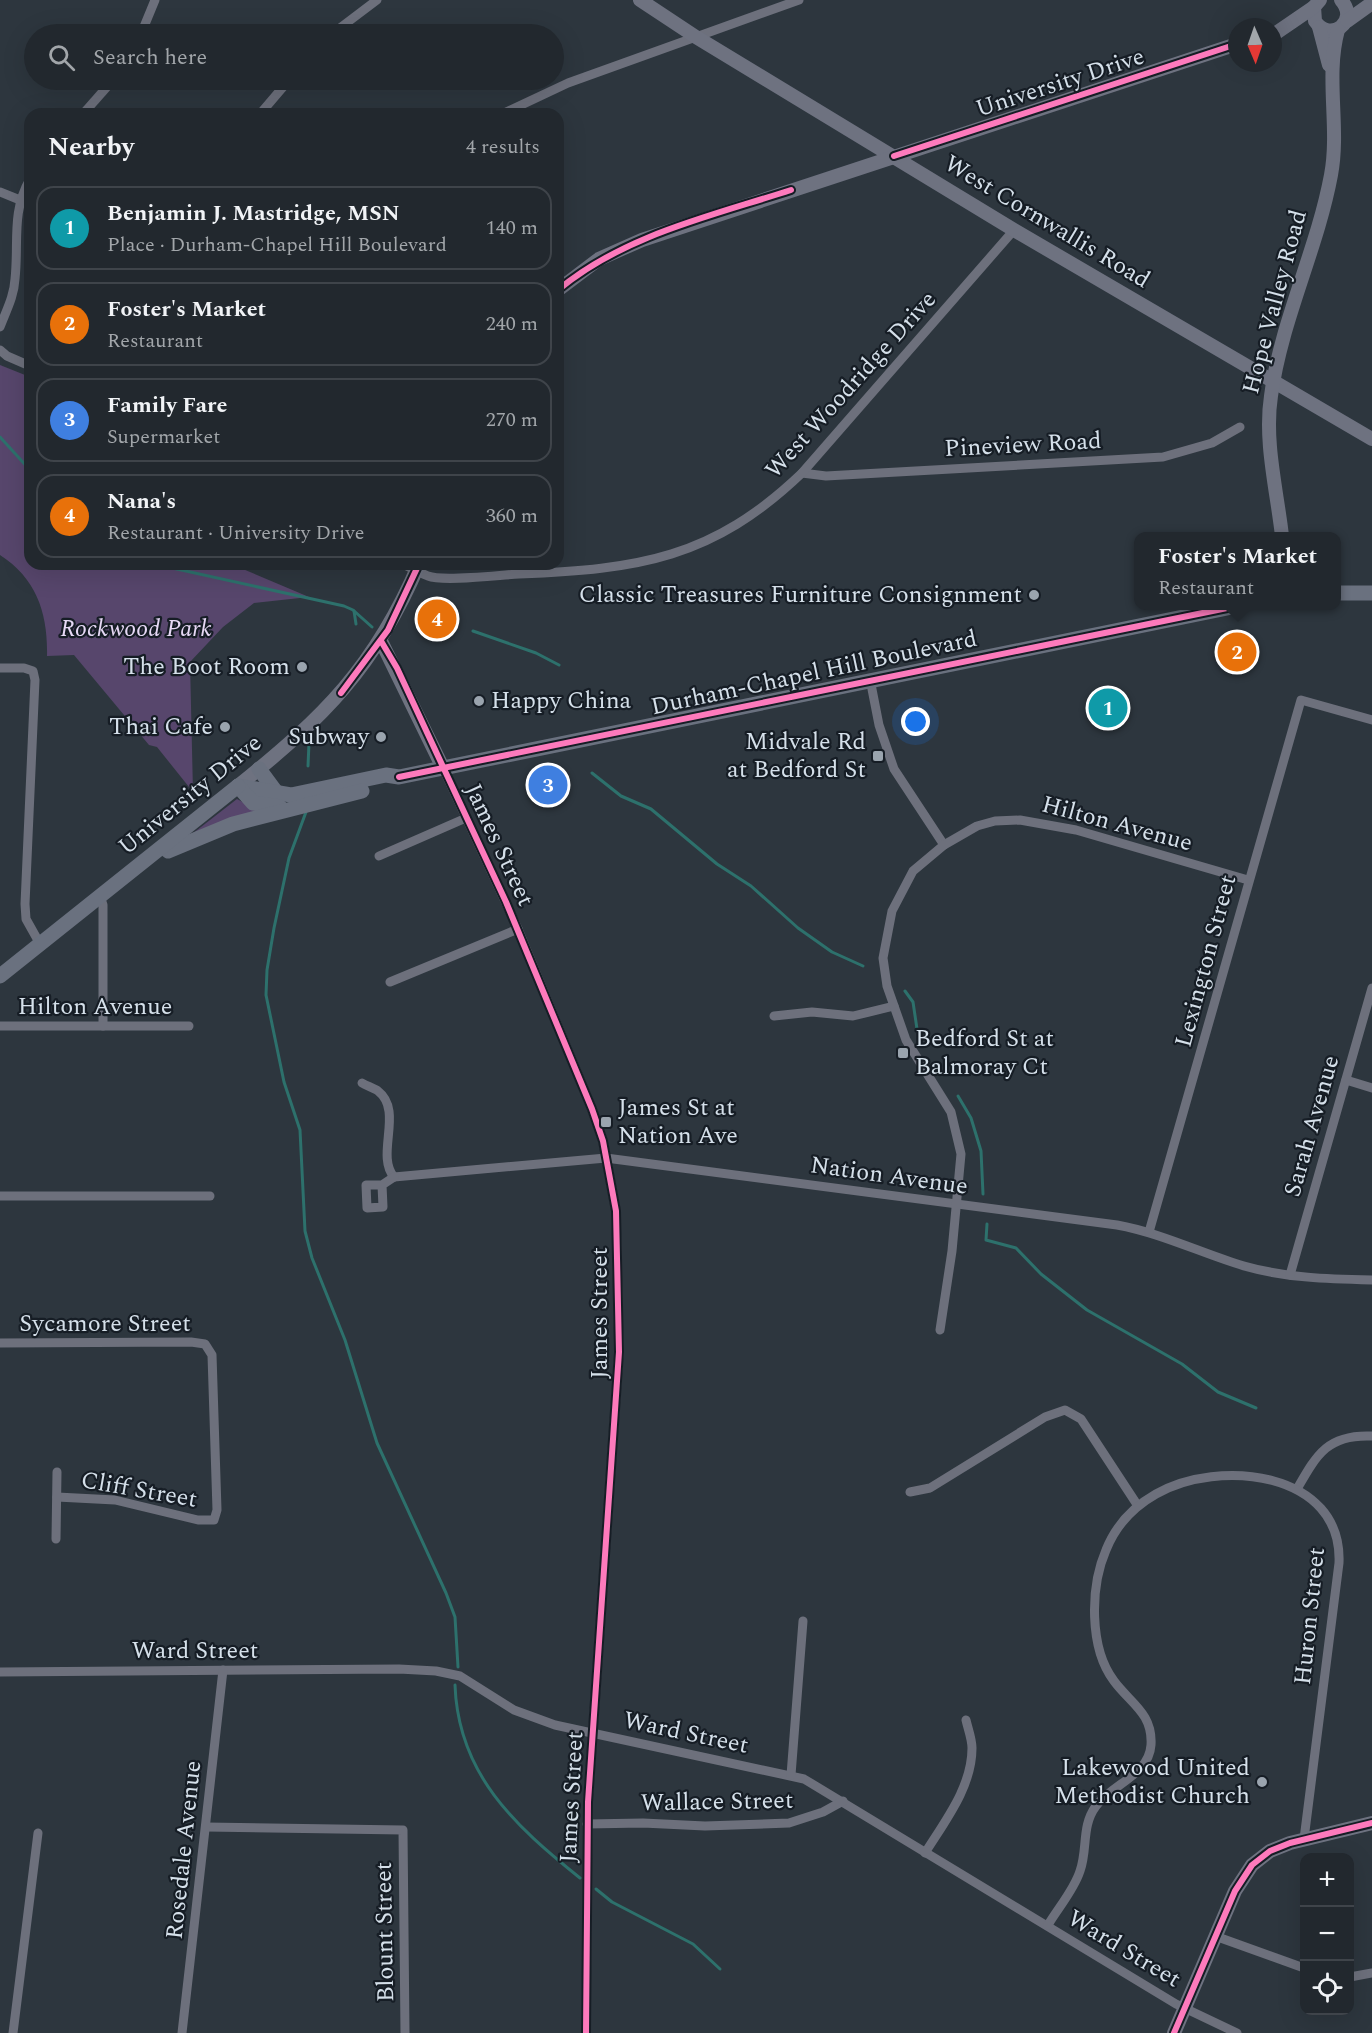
<!DOCTYPE html>
<meta charset="utf-8">
<style>
body{margin:0;font-family:Spectral,serif;background:#2a3036;color:#f1f3f6}
.controls{position:absolute;right:18px;bottom:18px;display:grid;overflow:hidden;border-radius:12px;box-shadow:0 6px 24px #0002}
.controls button{width:54px;height:54px;display:grid;place-items:center;padding:0;border:0;border-bottom:2px solid #3f444a;background:#22282e;color:#f1f3f6;font:30px sans-serif}
.compass{position:absolute;left:1228px;top:18px;width:54px;height:54px;border-radius:50%;background:#22282e;box-shadow:0 6px 24px #0002;rotate:178deg}
.you{position:absolute;left:916px;top:722px;width:21px;height:21px;margin:-15px;border:4px solid #fff;border-radius:50%;background:#1a73e8;box-shadow:0 0 0 9px #1a73e833}
.badge{display:grid;place-items:center;width:39px;height:39px;border-radius:50%;background:#9aa4ae;color:#fff;font-size:20px;font-weight:700}
.pin{position:absolute;translate:-50% -50%;border:3px solid #fff;box-shadow:0 2px 6px #0006}
.popup{position:absolute;left:1134px;top:532px;width:207px;height:78px;box-sizing:border-box;display:grid;place-content:center;border-radius:12px;background:#22282e;filter:drop-shadow(0 2px 4px #0005);font-size:20px;white-space:nowrap;color:#a2a6aa}
.popup b{font-size:22px;color:#f1f3f6}
.popup::after{content:'';position:absolute;left:50%;top:100%;margin-left:-12px;border:12px solid transparent;border-top-color:#22282e}
.list{margin:0;padding:0;list-style:none}
h2{display:flex;justify-content:space-between;align-items:center;height:78px;margin:0;padding:0 24px;font-size:26px}
h2 small{font-size:20px;font-weight:400;color:#a2a6aa}
.list li{display:grid;grid-template-columns:39px 1fr auto;gap:18px;align-items:center;box-sizing:border-box;height:84px;margin:0 12px 12px;padding:0 12px;border:2px solid #3f444a;border-radius:18px}
.list b{display:block;font-size:22px;white-space:nowrap}
.list p{margin:0;font-size:20px;white-space:nowrap;color:#a2a6aa}
.list em{font-size:20px;font-style:normal;color:#a2a6aa}
.icon{flex:none;width:33px;height:33px;fill:none;stroke:currentColor;stroke-width:2;stroke-linecap:round;stroke-linejoin:round}
.map{position:relative;flex:none;width:1372px;height:2033px;overflow:hidden}
.search{position:absolute;background:#22282e;box-shadow:0 6px 24px #0002;left:24px;top:24px;width:540px;height:66px;display:flex;align-items:center;gap:15px;box-sizing:border-box;padding:0 21px;border-radius:33px;color:#a2a6aa;font-size:22px}
.panel{position:absolute;background:#22282e;box-shadow:0 6px 24px #0002;left:24px;top:108px;width:540px;height:462px;border-radius:18px}
.map>svg:first-child{display:block}
.green{fill:#57466c}
.lines{fill:none;stroke-linecap:round;stroke-linejoin:round}
.stream{stroke:#2d716c;stroke-width:3}
.street{stroke:#6d707c;stroke-width:9}
.secondary{stroke:#6e7280;stroke-width:14}
.primary{stroke:#6a717f;stroke-width:15}
.cycleway-casing{stroke:#161d25;stroke-width:10}
.cycleway{stroke:#fd7abc;stroke-width:6}
.poi-dot{fill:#9aa4ae;stroke:#161d25;stroke-width:2}
.labels{text-anchor:middle;dominant-baseline:central;stroke-width:4.5;stroke-linejoin:round;paint-order:stroke}
.street-label{font-size:24px;fill:#d5e0ea;stroke:#161d25}
.poi-label{font-size:24px;fill:#d5e0ea;stroke:#161d25;text-anchor:end}
.park-label{font-size:24px;font-style:italic;fill:#e7d9f6;stroke:#161d25}
</style>
<div class="map">
<svg width="1372" height="2033" viewBox="0 0 1372 2033">
<rect width="100%" height="100%" fill="#2d363e"/>
<!-- green -->
<g class="green">
<path d="M0,365L30,377V564H231L309,597L254,603L223,627L190,662L193,792L157,747L149,745L74,655L47,656C48,614 37,579 0,555Z"/>
<path d="M237,799L261,812L192,834Z"/>
</g>
<g class="lines">
<!-- stream -->
<g class="stream">
<path d="M0,437L30,470"/>
<path d="M154,564L344,606L353,610L372,627"/>
<path d="M354,611L356,624"/>
<path d="M473,631L536,653L559,665"/>
<path d="M308,766L309,743"/>
<path d="M592,773L621,796L651,809L717,864L751,886L798,928L832,952L863,966"/>
<path d="M306,812L289,858L274,928L267,970L266,995L284,1082L300,1130L305,1231L312,1258L345,1340L377,1443L446,1593L455,1617L458,1667"/>
<path d="M905,991L913,1002L917,1029"/>
<path d="M958,1096L971,1118L981,1151L983,1194"/>
<path d="M987,1224L986,1240L1016,1248L1041,1274L1087,1310L1182,1364L1218,1392L1256,1408"/>
<path d="M455,1685C458,1774 515,1826 580,1878"/>
<path d="M596,1889L612,1902L693,1944L720,1969"/>
</g>
<!-- street -->
<g class="street">
<path d="M141,34L155,0"/>
<path d="M332,34L377,0"/>
<path d="M83,114L113,80"/>
<path d="M260,114L289,80"/>
<path d="M502,114L568,83L799,0"/>
<path d="M0,192L20,200"/>
<path d="M0,327C6,311 14,297 15,279C19,243 11,212 30,179"/>
<path d="M0,350L7,356L30,366"/>
<path d="M802,473L826,476L1163,457L1212,443L1240,427"/>
<path d="M403,564C411,568 419,573 428,576C443,582 499,575 519,574C639,569 712,559 802,473L1014,230"/>
<path d="M0,668H24L33,671L35,680L25,904L26,919L40,944"/>
<path d="M870,679L879,725L894,769L944,845"/>
<path d="M443,768L518,929L592,1109L603,1141L616,1211L619,1352L588,1802L586,2033"/>
<path d="M379,856L466,818"/>
<path d="M100,896L103,905V1026"/>
<path d="M390,982L518,929"/>
<path d="M774,1016L812,1012L853,1016L894,1006"/>
<path d="M0,1026H189"/>
<path d="M1346,1080L1372,1088"/>
<path d="M362,1083C367,1086 374,1088 378,1091C404,1111 375,1155 394,1177"/>
<path d="M394,1177L606,1158L1117,1225C1161,1233 1201,1253 1244,1266C1286,1278 1329,1279 1372,1280"/>
<path d="M382,1185L383,1207L367,1208L366,1185H382L394,1177"/>
<path d="M0,1196H210"/>
<path d="M1149,1232L1301,700L1372,720"/>
<path d="M1290,1275L1372,988"/>
<path d="M940,1330L952,1251L961,1154L951,1112L906,1040L887,986L883,958L892,911L913,871L944,845L977,826L995,821L1020,820L1076,830L1248,880"/>
<path d="M0,1343L191,1342L205,1344L212,1355L217,1510L214,1520H198L115,1500L57,1497"/>
<path d="M1297,1489C1317,1454 1328,1434 1372,1436"/>
<path d="M910,1492L930,1488L1045,1417L1065,1410L1081,1419L1138,1506"/>
<path d="M56,1539L57,1472"/>
<path d="M0,1672L399,1669L436,1671L460,1676L514,1710L555,1725L804,1779L1176,2004L1237,2033"/>
<path d="M791,1775L803,1621"/>
<path d="M587,1824L643,1823L705,1826L789,1823L823,1812L843,1801"/>
<path d="M206,1827L403,1830L405,2033"/>
<path d="M925,1853C945,1821 972,1787 972,1748C972,1739 968,1729 966,1720"/>
<path d="M1048,1925C1058,1908 1074,1890 1080,1871C1088,1849 1081,1826 1096,1806C1112,1784 1149,1775 1151,1745C1153,1713 1130,1703 1114,1681C1089,1648 1090,1587 1106,1550C1116,1525 1133,1507 1156,1494C1218,1458 1343,1471 1339,1563L1304,1839"/>
<path d="M1215,1936L1304,1968"/>
<path d="M1350,1977L1372,1973"/>
<path d="M13,2033L38,1833"/>
<path d="M182,2033L223,1670"/>
</g>
<!-- secondary -->
<g class="secondary">
<path d="M640,0L696,37L1014,230L1372,439"/>
<path d="M1320,0L1314,7L1315,21C1330,44 1360,21 1341,0"/>
<path d="M1347,21L1372,3"/>
<path d="M1319,27L1329,65"/>
<path d="M1276,33L1314,7"/>
<path d="M558,290L599,259L642,240L1237,44"/>
<path d="M1282,536C1277,491 1264,441 1271,396C1281,321 1317,250 1331,175C1340,127 1325,77 1338,30"/>
<path d="M381,641L443,768"/>
<path d="M238,786C324,717 375,667 419,564"/>
<path d="M1174,2033L1235,1891L1252,1865L1270,1851L1290,1843L1372,1823"/>
</g>
<!-- primary -->
<g class="primary">
<path d="M1336,593H1372"/>
<path d="M259,769L276,792"/>
<path d="M238,786L291,795L386,775L399,777L1237,606"/>
<path d="M238,786L253,803L280,807"/>
<path d="M168,851L233,824L362,791"/>
<path d="M0,976L238,786"/>
</g>
<defs>
<g id="cycleway">
<path d="M894,156L1237,44"/>
<path d="M558,290C624,235 711,216 791,190"/>
<path d="M381,641L397,668L506,902L592,1109L603,1141L616,1211L619,1352L588,1802L586,2033"/>
<path d="M341,693L388,630L419,564"/>
<path d="M399,777L1237,606"/>
<path d="M1174,2033L1235,1891L1252,1865L1270,1851L1290,1843L1372,1823"/>
</g>
</defs>
<!-- cycleway casing -->
<use href="#cycleway" class="cycleway-casing"/>
<!-- cycleway -->
<use href="#cycleway" class="cycleway"/>
</g>
<!-- markers -->
<g class="poi-dot">
<circle cx="1034" cy="595" r="6"/>
<circle cx="302" cy="667" r="6"/>
<circle cx="479" cy="701" r="6"/>
<circle cx="225" cy="727" r="6"/>
<circle cx="381" cy="737" r="6"/>
<rect x="872" y="750" width="12" height="12" rx="3"/>
<rect x="897" y="1047" width="12" height="12" rx="3"/>
<rect x="600" y="1116" width="12" height="12" rx="3"/>
<circle cx="1262" cy="1782" r="6"/>
</g>
<g class="labels">
<!-- street labels -->
<g class="street-label">
<text transform="translate(1060 83) rotate(-18)">University Drive</text>
<text transform="translate(1047 222) rotate(31)">West Cornwallis Road</text>
<text transform="translate(1275 302) rotate(-75)">Hope Valley Road</text>
<text transform="translate(851 385) rotate(-48)">West Woodridge Drive</text>
<text transform="translate(1023 445) rotate(-3)">Pineview Road</text>
<text transform="translate(814 673) rotate(-12)">Durham-Chapel Hill Boulevard</text>
<text transform="translate(190 795) rotate(-39)">University Drive</text>
<text transform="translate(1117 824) rotate(15)">Hilton Avenue</text>
<text transform="translate(499 845) rotate(65)">James Street</text>
<text transform="translate(1206 961) rotate(-75)">Lexington Street</text>
<text x="95" y="1007">Hilton Avenue</text>
<text transform="translate(1312 1126) rotate(-74)">Sarah Avenue</text>
<text transform="translate(889 1176) rotate(8)">Nation Avenue</text>
<text transform="translate(600 1313) rotate(-90)">James Street</text>
<text x="105" y="1324">Sycamore Street</text>
<text transform="translate(139 1490) rotate(10)">Cliff Street</text>
<text transform="translate(1310 1616) rotate(-84)">Huron Street</text>
<text x="195" y="1651">Ward Street</text>
<text transform="translate(686 1733) rotate(12)">Ward Street</text>
<text transform="translate(572 1797) rotate(-87)">James Street</text>
<text transform="translate(717 1802) rotate(-1)">Wallace Street</text>
<text transform="translate(184 1850) rotate(-84)">Rosedale Avenue</text>
<text transform="translate(385 1932) rotate(-91)">Blount Street</text>
<text transform="translate(1124 1949) rotate(31)">Ward Street</text>
</g>
<!-- poi labels -->
<g class="poi-label">
<text x="1022" y="595">Classic Treasures Furniture Consignment</text>
<text x="290" y="667">The Boot Room</text>
<text x="491" y="701" text-anchor="start">Happy China</text>
<text x="213" y="727">Thai Cafe</text>
<text x="369" y="737">Subway</text>
<text x="866" y="742">Midvale Rd<tspan x="866" dy="28">at Bedford St</tspan></text>
<text x="915" y="1039" text-anchor="start">Bedford St at<tspan x="915" dy="28">Balmoray Ct</tspan></text>
<text x="618" y="1108" text-anchor="start">James St at<tspan x="618" dy="28">Nation Ave</tspan></text>
<text x="1250" y="1768">Lakewood United<tspan x="1250" dy="28">Methodist Church</tspan></text>
</g>
<!-- park labels -->
<g class="park-label">
<text x="136" y="629">Rockwood Park</text>
</g>
</g>
</svg>
<div class="controls">
<button>+</button>
<button>−</button>
<button><svg class="icon" aria-label="locate" viewBox="0 0 24 24"><circle cx="12" cy="12" r="6"/><path d="M12 2v4M12 18v4M2 12h4M18 12h4"/></svg></button>
</div>
<svg class="compass" viewBox="-18 -18 36 36"><path d="M0-13l5 13h-10z" fill="#e53935"/><path d="M0 13l5-13h-10z" fill="#a2a6aa"/></svg>
<div class="you"></div>
<div class="pin badge" style="left:1108px;top:708px;background:#0f9aa8">1</div>
<div class="pin badge" style="left:1237px;top:652px;background:#e8710a">2</div>
<div class="popup"><b>Foster's Market</b>Restaurant</div>
<div class="pin badge" style="left:548px;top:785px;background:#3f7fe0">3</div>
<div class="pin badge" style="left:437px;top:619px;background:#e8710a">4</div>
<div class="search"><svg class="icon" aria-label="search" viewBox="0 0 24 24"><circle cx="10" cy="10" r="6"/><path d="M15 15l6 6"/></svg>Search here</div>
<section class="panel">
<h2>Nearby<small>4 results</small></h2>
<ul class="list">
<li><span class="badge" style="background:#0f9aa8">1</span><div><b>Benjamin J. Mastridge, MSN</b><p>Place · Durham-Chapel Hill Boulevard</p></div><em>140 m</em></li>
<li><span class="badge" style="background:#e8710a">2</span><div><b>Foster's Market</b><p>Restaurant</p></div><em>240 m</em></li>
<li><span class="badge" style="background:#3f7fe0">3</span><div><b>Family Fare</b><p>Supermarket</p></div><em>270 m</em></li>
<li><span class="badge" style="background:#e8710a">4</span><div><b>Nana's</b><p>Restaurant · University Drive</p></div><em>360 m</em></li>
</ul>
</section>
</div>
